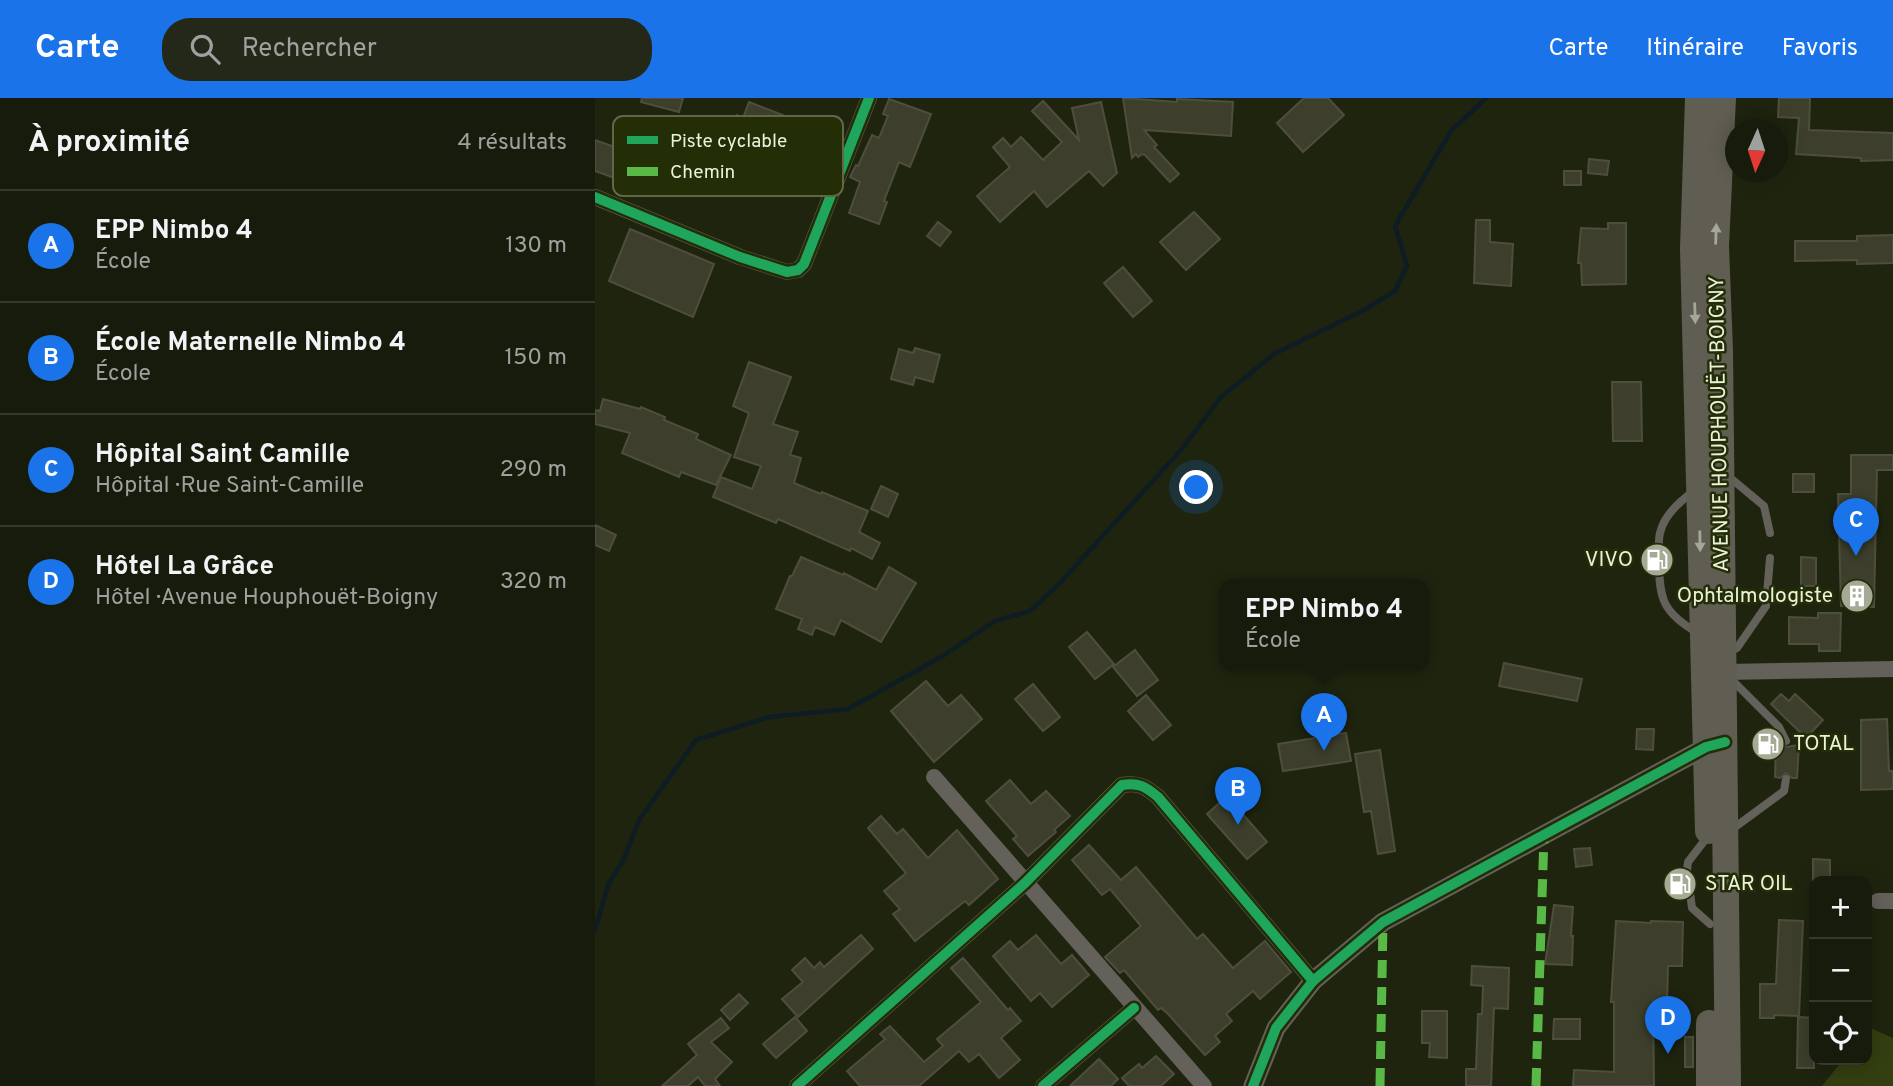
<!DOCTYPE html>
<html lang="fr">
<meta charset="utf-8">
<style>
body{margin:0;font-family:Overpass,sans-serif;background:#242819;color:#f1f3f6}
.controls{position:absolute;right:21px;bottom:21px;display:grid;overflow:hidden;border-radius:14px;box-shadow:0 4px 18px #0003}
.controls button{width:63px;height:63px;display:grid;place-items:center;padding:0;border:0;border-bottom:2px solid #36392c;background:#171b0b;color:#f1f3f6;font:35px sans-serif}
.compass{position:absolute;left:1130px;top:21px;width:63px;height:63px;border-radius:50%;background:#171b0b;box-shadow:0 4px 18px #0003;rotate:183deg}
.you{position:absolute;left:602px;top:390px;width:24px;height:24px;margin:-18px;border:5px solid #fff;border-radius:50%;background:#1a73e8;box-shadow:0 0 0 10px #1a73e833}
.badge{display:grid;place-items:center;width:46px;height:46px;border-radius:50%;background:#1a73e8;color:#fff;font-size:23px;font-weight:700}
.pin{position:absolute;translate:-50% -58px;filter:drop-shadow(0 2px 4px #0008)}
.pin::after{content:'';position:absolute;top:37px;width:24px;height:21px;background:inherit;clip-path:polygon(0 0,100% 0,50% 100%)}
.popup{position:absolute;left:624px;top:481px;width:210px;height:91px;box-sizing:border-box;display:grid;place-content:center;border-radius:14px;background:#171b0b;filter:drop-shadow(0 2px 5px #0005);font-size:23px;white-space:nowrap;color:#9ea19d}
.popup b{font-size:26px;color:#f1f3f6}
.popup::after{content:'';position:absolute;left:50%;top:100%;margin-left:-14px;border:14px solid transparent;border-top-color:#171b0b}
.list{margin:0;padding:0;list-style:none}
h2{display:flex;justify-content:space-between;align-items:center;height:91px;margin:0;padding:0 28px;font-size:30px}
h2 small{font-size:23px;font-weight:400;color:#9ea19d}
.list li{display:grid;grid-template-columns:46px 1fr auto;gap:21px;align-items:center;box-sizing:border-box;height:112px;padding:0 28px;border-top:2px solid #36392c}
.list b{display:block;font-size:26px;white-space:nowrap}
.list p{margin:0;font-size:23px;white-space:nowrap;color:#9ea19d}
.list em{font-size:23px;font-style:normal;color:#9ea19d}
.icon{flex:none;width:38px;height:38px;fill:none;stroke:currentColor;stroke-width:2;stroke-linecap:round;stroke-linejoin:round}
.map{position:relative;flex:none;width:1298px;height:988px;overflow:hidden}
header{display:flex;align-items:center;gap:42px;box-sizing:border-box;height:98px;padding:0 35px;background:#1a73e8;color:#fff}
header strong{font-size:33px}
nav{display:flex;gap:38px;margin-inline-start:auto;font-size:24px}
.search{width:490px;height:63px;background:#242819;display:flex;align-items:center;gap:18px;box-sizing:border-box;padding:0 24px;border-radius:28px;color:#9ea19d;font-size:26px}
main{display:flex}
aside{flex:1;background:#171b0b}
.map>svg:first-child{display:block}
.green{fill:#333f11}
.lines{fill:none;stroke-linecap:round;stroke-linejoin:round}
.stream{stroke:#0e1c23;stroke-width:4.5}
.building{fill:#3d3f2c;stroke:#4d4e3d;stroke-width:2}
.service{stroke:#64605a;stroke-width:8}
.minor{stroke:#64605a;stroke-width:16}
.tertiary{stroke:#64605a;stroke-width:19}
.trunk{stroke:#605e52;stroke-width:26}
.quiet{stroke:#58b947;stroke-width:9;stroke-dasharray:18 9;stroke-linecap:butt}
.cycleway-casing{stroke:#232d06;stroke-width:15}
.cycleway{stroke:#20a55d;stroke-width:10}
.oneway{fill:#a6a897}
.labels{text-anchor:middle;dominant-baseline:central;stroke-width:5;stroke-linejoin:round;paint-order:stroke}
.street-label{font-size:21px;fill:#ebf2dc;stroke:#232d06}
.poi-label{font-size:21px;fill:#ebf2dc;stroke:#232d06;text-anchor:end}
.key{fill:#232d06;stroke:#5f6846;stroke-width:2}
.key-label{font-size:19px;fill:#ebf2dc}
</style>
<header>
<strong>Carte</strong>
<div class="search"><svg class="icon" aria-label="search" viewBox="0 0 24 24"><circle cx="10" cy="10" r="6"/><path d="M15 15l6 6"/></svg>Rechercher</div>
<nav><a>Carte</a><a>Itinéraire</a><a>Favoris</a></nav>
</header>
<main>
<aside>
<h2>À proximité<small>4 résultats</small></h2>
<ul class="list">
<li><span class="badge">A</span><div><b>EPP Nimbo 4</b><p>École</p></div><em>130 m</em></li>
<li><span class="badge">B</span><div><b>École Maternelle Nimbo 4</b><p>École</p></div><em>150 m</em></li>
<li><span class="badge">C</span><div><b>Hôpital Saint Camille</b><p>Hôpital · Rue Saint-Camille</p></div><em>290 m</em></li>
<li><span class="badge">D</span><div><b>Hôtel La Grâce</b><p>Hôtel · Avenue Houphouët-Boigny</p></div><em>320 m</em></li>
</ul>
</aside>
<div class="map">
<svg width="1298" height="988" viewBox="0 0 1298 988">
<rect width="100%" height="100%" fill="#1f240f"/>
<!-- green -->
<path class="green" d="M1275,930L1298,940V988H1227L1248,962H1272V934Z"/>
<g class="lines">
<!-- stream -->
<path class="stream" d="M0,833L13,787L29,761L44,722L101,642L174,619L253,611L346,559L400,523L435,513L464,486L586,352L626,299L679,256L771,211L800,193L812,168L800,128L856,33L891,0"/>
</g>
<!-- building -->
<g class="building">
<path d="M47,0H88L84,14L46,4Z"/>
<path d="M528,0L582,4V1L638,4L636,38L549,32L562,47L559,49L584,76L575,84L550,57L547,56L543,59L541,56L537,60Z"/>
<path d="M709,0H733L749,17L708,54L682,25Z"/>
<path d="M1184,0H1215L1214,32L1298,35V62L1266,63V60L1201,56L1204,20L1183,19Z"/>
<path d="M294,1L336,16L315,69L304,64L289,103L292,104L284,126L254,115L265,84L255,79L261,67L263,68L277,37L284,40L293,18L288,16Z"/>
<path d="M448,3L484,42L477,10L506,4L522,75L508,88L494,73L452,109L439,93L405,124L382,98L415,69L398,49L408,40L416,49L426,39L448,62L467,44L437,13Z"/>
<path d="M154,4L193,19L185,39L179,37L171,56L149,51L146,60L133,55L128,68L82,50L91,28L129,43L134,28L136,29L142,17L148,20Z"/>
<path d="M50,40L69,45L60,74L65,76L60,88L52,85L48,95L35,89L36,86L0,73V42L45,58Z"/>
<path d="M994,61L1014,63L1012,77L993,75Z"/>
<rect x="969" y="73" width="17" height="14"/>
<path d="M599,114L625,141L591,172L565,144Z"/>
<path d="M881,122H895V144L918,146L916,188L879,185Z"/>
<path d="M343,124L356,134L345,148L332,138Z"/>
<path d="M1013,125H1031V186L987,187L986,165H983L986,130L1013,131Z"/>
<path d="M35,131L119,166L98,219L14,183Z"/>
<path d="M1298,137V165L1262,166V162L1200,163V143H1262V138Z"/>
<path d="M528,169L557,203L538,219L509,185Z"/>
<path d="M320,250L345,257L338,284L320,279L318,287L296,281L304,251L318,255Z"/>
<path d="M154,264L196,279L178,326L203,334L195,357L206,360L199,385L226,396L227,394L273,413L264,434L285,445L277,461L256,450L255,453L183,421L181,425L118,399L126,379L157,391L166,368L139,359L154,315L138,308Z"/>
<path d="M1017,284H1046L1047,343H1018Z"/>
<path d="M8,301L45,311L46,309L70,319L69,322L103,336L101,341L136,357L121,387L86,374L84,379L27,355L35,335L0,326V312L5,313Z"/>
<path d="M1256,357H1298V372H1282L1279,509L1246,508L1243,396H1256Z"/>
<rect x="1198" y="376" width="21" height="18"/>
<path d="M286,388L303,396L293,419L276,411Z"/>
<path d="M0,427L21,437L14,453L0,447Z"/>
<path d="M206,459L248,477L249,475L281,492L294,469L321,485L286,544L246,522L239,537L220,529L217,537L203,531L207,521L181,511L195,478H197Z"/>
<path d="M1206,459L1221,460V488H1206Z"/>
<path d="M1223,515H1246L1245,553H1224V546H1194V519L1223,520Z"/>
<path d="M492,534L519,566L500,581L474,549Z"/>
<path d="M540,552L563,582L542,598L518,569Z"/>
<path d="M909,565L987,581L982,603L904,588Z"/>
<path d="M331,583L353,608L366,597L387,621L339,664L296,613Z"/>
<path d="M438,586L465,619L448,633L420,601Z"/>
<path d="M1186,596L1194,603L1200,596L1228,622L1211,640L1176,606Z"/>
<path d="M551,597L576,627L558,642L533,613Z"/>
<path d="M1292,621L1294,673H1298V691L1266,692V622Z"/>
<path d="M1042,631H1059L1058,652L1041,651Z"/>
<path d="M751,635L756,663L688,673L683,646Z"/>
<path d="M1181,646L1191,649L1204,647L1202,680H1197L1191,675L1185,680L1180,679Z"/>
<path d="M785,652L800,753L783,756L776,713L769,714L760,656Z"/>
<path d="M415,682L436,706L451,693L475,718L459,732L461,734L433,758L418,741L422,738L391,703Z"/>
<path d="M632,698L672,744L652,761L612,716Z"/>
<path d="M286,718L302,736L308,731L333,760L362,732L403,781L374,807L370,803L320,843L298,816L305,811L289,793L311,775L273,730Z"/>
<path d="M494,747L526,782L541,769L602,841L608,836L638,870L670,843L696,874L665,901L658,893L631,916L637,923L620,938L625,944L610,957L572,915L566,910L563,912L529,872L525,875L510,859L546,828L515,791L507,797L477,762Z"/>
<path d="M995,750L997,767L981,769L979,751Z"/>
<path d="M1218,761L1235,762V783H1218Z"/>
<path d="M959,807L978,809L976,838H978L977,867L950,866Z"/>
<path d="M1184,822L1208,823L1204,918L1179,917V920H1165V886H1181Z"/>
<path d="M1021,823L1056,825V823L1088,824L1087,868H1073L1072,904H1058L1059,988H978L979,972L1019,974V904H1016Z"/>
<path d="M266,837L278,851L203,919L187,901L208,884L197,872L210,860L219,870L225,864L229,869Z"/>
<path d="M441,837L466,866L477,857L494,877L457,909L445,895L436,903L398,858L415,843L423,852Z"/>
<path d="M368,860L413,912L415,910L426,923L406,940L425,962L404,980L384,956L374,964L364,953L324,988H265L252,973L290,941L285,936L295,928L329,964L348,948L342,941L386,904L356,870Z"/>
<path d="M877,868L914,870L913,911L899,910L896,988H871V971H881L883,916H887L888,888L876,887Z"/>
<path d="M144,896L153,905L135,922L126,912Z"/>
<path d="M827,913H852V960L834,959L835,945H827Z"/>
<path d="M200,919L212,933L181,960L168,946Z"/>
<path d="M1203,919L1219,920V970H1202Z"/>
<path d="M126,920L134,930L116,944L137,964L120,981L125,988H110L103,979L93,988H67L102,957L93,946Z"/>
<path d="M959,921H985V941H958Z"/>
<rect x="1090" y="939" width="8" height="30"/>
<path d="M561,958L579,976L566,988H534L527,980L544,966L547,970Z"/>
<path d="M504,961L523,981L516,988H475Z"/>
</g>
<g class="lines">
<!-- service -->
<g class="service">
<path d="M1133,378L1169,408L1175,435"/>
<path d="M1099,393C1085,403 1069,417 1065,435C1063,443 1064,454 1064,463C1064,501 1068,515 1103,535"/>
<path d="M1132,554L1142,550L1171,508L1175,460"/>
<path d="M1134,579L1184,629L1191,643"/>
<path d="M1136,732L1189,693L1191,681"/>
<path d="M1113,738L1093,764L1092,772L1097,810L1115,826"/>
</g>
<!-- minor -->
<g class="minor">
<path d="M0,99L145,159L192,174L203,172L209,166L274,0"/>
<path d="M1130,574L1298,571"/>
<path d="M339,679L609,988"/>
<path d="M1283,803H1298"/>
<path d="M202,988L430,785L527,687C544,684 551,689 563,699L718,883"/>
<path d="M448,988L539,910"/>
</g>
<!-- tertiary -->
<path class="tertiary" d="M658,988L681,930L718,883L788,824L1111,649L1122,646"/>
<!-- trunk -->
<g class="trunk">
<path d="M1103,0L1098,151L1113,733"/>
<path d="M1128,0L1121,148L1125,253L1133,988"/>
<path d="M1114,988V925"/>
</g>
<!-- quiet -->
<g class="quiet">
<path d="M785,988L788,824"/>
<path d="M941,988L949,737"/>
</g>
<defs>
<g id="cycleway">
<path d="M0,99L145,159L192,174L203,172L209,166L274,0"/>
<path d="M202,988L430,785L527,687C544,684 551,689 563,699L718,883"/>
<path d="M448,988L539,910"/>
<path d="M658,988L681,930L718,883L788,824L1111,649L1130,644"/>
</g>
</defs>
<!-- cycleway casing -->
<use href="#cycleway" class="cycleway-casing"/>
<!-- cycleway -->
<use href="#cycleway" class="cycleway"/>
</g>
<!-- one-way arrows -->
<defs><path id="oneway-solid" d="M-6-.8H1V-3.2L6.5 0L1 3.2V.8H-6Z" transform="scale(1.75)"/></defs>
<g class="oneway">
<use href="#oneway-solid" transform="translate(1121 136) rotate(-88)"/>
<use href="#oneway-solid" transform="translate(1100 215) rotate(88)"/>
<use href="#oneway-solid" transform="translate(1105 443) rotate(89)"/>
</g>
<!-- icons -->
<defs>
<symbol id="fuel-disc" viewBox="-11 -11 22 22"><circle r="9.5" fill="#a4aa94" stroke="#232d06"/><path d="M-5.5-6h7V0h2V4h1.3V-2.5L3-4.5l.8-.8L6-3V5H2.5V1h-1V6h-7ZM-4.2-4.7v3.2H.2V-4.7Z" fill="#fff"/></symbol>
<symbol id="building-disc" viewBox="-11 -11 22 22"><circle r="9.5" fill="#a4aa94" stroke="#232d06"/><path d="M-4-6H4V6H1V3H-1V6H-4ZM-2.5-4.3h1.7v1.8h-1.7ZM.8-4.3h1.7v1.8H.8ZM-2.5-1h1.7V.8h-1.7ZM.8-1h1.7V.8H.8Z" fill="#fff"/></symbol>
</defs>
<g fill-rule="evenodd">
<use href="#fuel-disc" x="1043" y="443" width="38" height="38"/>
<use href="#building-disc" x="1243" y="479" width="38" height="38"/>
<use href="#fuel-disc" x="1154" y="627" width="38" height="38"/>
<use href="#fuel-disc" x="1066" y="767" width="38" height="38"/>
</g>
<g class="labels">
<!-- street labels -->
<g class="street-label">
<text transform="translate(1125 326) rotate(-91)">AVENUE HOUPHOUËT-BOIGNY</text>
</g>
<!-- poi labels -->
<g class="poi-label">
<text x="1038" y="462">VIVO</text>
<text x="1238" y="498">Ophtalmologiste</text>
<text x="1198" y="646" text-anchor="start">TOTAL</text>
<text x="1110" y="786" text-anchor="start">STAR OIL</text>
</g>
</g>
<!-- legend -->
<rect x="18" y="18" width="230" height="80" rx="10" class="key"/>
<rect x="32" y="38" width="31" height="8" fill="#20a55d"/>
<rect x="32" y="69" width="31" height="9" fill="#58b947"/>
<g class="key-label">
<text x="75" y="49">Piste cyclable</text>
<text x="75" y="80">Chemin</text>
</g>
</svg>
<div class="controls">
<button>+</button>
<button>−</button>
<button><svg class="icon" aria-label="locate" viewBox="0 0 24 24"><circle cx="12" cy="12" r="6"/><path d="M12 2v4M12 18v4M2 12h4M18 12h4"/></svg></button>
</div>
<svg class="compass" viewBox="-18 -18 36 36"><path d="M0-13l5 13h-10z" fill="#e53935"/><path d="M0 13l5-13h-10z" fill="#9ea19d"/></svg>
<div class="you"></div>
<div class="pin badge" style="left:729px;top:653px">A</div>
<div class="popup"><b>EPP Nimbo 4</b>École</div>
<div class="pin badge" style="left:643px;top:727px">B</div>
<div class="pin badge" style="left:1261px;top:458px">C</div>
<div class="pin badge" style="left:1073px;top:956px">D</div>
</div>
</main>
